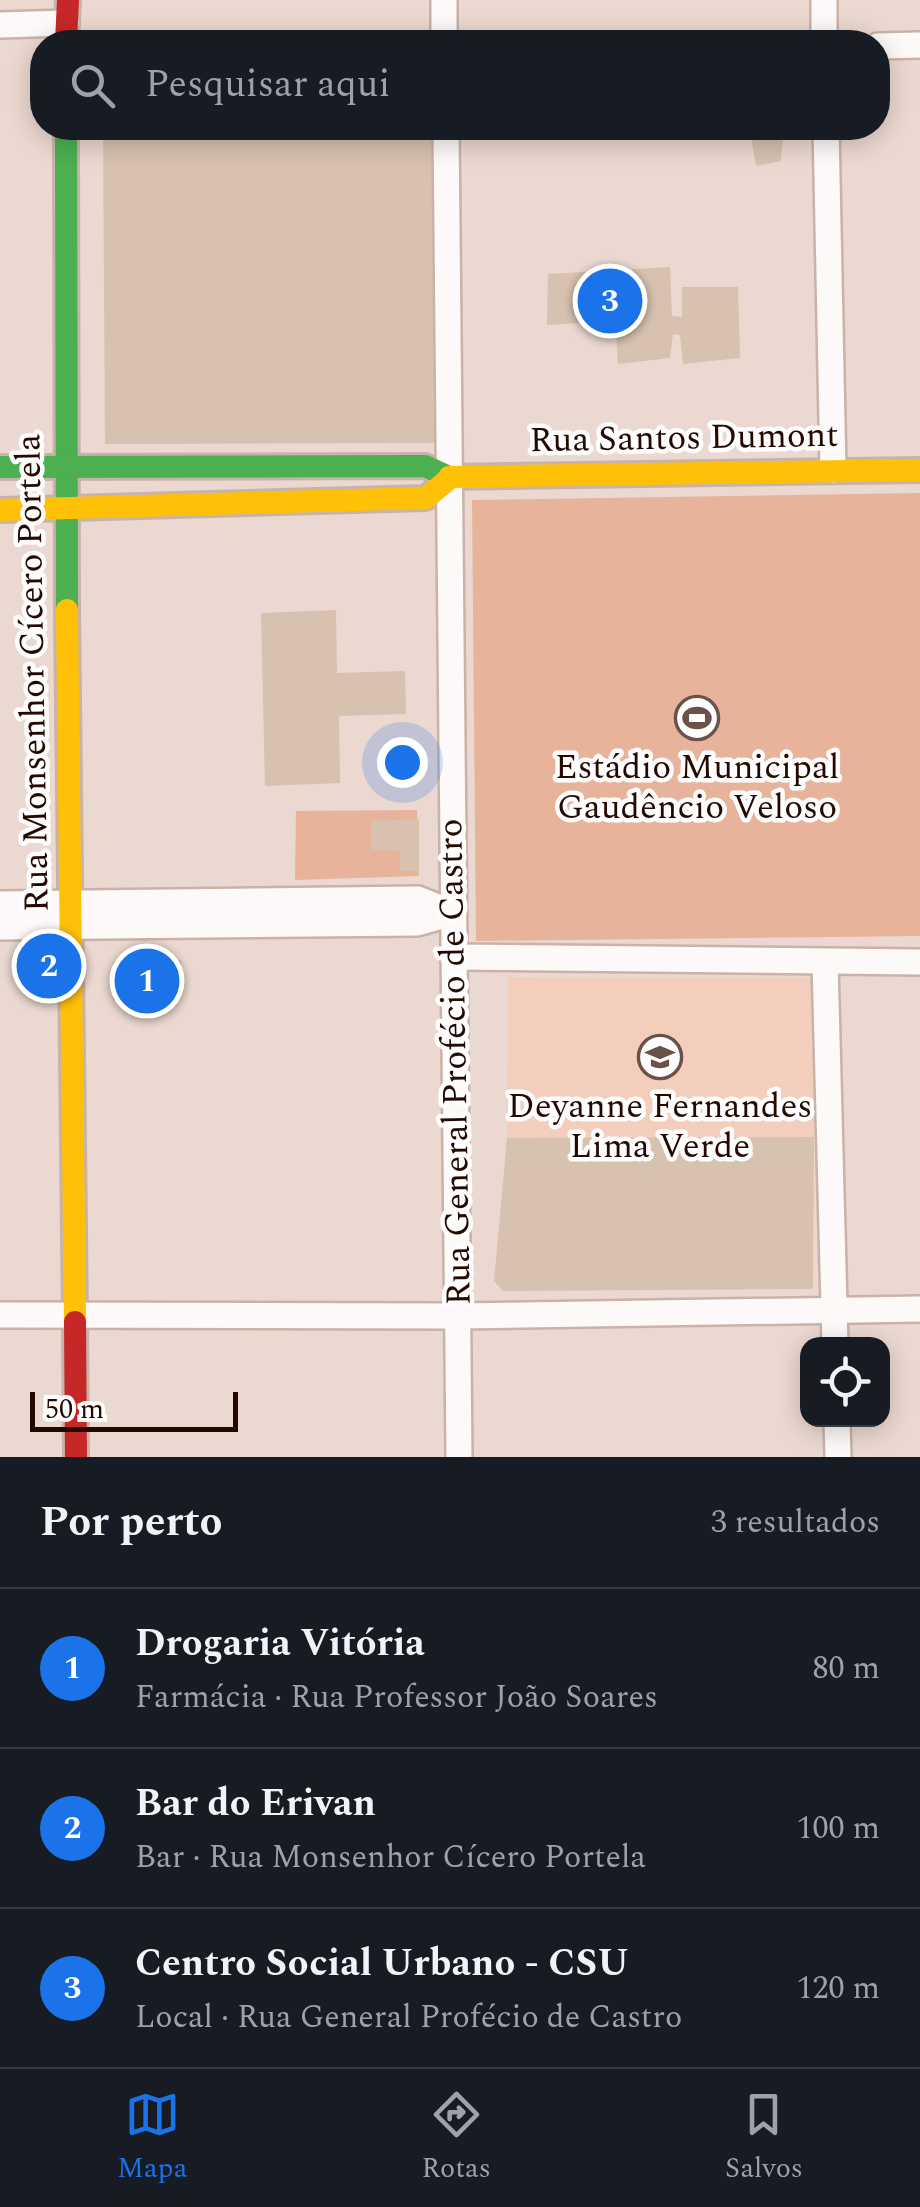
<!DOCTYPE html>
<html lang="pt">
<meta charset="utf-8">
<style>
body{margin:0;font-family:Spectral,serif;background:#20242c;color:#f1f3f6}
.controls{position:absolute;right:30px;bottom:30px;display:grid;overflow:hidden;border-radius:20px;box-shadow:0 5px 25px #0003}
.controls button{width:90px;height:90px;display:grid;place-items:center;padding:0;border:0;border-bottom:2px solid #363941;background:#171b24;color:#f1f3f6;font:50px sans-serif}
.scale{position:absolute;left:30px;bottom:25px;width:208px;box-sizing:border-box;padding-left:10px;border:5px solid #250900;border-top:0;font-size:28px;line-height:35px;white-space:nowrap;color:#250900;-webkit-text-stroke:8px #fdfdfd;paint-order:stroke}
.you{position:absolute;left:402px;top:762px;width:35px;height:35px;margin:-25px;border:8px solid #fff;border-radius:50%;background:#1a73e8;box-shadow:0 0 0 15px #1a73e833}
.badge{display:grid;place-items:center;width:65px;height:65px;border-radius:50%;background:#1a73e8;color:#fff;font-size:32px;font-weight:700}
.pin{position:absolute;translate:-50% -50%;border:5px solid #fff;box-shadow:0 2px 10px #0006}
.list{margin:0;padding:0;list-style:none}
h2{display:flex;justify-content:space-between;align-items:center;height:130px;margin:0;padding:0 40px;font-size:42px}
h2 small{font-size:32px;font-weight:400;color:#9ea1a6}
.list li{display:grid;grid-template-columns:65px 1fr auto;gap:30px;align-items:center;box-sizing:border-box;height:160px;padding:0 40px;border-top:2px solid #363941}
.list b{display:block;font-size:38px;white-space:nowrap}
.list p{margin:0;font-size:32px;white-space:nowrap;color:#9ea1a6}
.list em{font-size:32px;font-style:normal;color:#9ea1a6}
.icon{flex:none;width:55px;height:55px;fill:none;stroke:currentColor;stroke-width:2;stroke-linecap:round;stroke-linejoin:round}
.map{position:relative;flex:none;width:920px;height:1457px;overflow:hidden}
.search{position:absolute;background:#171b24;box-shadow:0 5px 25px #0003;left:30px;right:30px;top:30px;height:110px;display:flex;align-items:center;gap:25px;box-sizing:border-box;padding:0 35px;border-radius:40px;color:#9ea1a6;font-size:38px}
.sheet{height:610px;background:#171b24}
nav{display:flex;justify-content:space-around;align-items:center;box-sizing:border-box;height:140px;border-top:2px solid #363941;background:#171b24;font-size:28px;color:#9ea1a6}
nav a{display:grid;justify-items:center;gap:5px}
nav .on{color:#1a73e8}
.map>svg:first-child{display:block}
.built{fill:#f3cebc}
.green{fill:#e8b39b}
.building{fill:#d7c1af}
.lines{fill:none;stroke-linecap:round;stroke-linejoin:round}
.street-casing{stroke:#c9b2a7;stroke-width:30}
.fast-casing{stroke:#c9b2a7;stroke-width:28}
.slow-casing{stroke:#c9b2a7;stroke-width:28}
.jam-casing{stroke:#c9b2a7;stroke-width:28}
.street{stroke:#fcf9f8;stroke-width:25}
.fast{stroke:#4caf50;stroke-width:22}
.slow{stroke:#ffc107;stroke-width:22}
.jam{stroke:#c62828;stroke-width:22}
.labels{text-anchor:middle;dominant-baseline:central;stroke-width:9;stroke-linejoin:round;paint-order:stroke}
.street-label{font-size:35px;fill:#250900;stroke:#fdfdfd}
.poi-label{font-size:35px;fill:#250900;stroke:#fdfdfd}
</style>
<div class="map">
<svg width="920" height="1457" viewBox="0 0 920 1457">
<rect width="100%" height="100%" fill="#ebd8d0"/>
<!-- built -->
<path class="built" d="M508,977L813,978L814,1137L507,1138Z"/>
<!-- green -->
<g class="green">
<path d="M920,493V936L476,941L472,500Z"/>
<path d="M417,810L419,876L295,880L296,811Z"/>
</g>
<!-- building -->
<g class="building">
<path d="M103,128H432L434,443L105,444Z"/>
<path d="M753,128H784L781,161L756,166L752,143Z"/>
<path d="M670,267L672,316L682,317V287H738L740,358L683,364L680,335L673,334L670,358L618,364L615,321L547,325L548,274Z"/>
<path d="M336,610L337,673L405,671L406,714L339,716L340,783L265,786L261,613Z"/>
<path d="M419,819V871H400V851L371,850V821Z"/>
<path d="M65,958L63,995L32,997L34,959Z"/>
<path d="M181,960L180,1000H113L114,961Z"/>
<path d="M814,1137L813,1289L503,1291L494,1281L507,1138Z"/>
</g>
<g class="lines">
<defs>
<g id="street">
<path d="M444,0V42"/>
<path d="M824,0V42"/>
<path d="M0,25L66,23"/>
<path d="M878,46L920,45"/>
<path d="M446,128L459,1457"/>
<path d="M826,128L833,470"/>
<path d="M0,904L418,899L453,913"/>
<path d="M0,927L417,923L453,913"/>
<path d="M453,957L920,962"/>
<path d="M825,962L835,1344"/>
<path d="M0,1315L457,1316L920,1309"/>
<path d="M837,1420L838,1457"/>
</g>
<g id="fast">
<path d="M66,128L67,610"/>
<path d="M0,467L425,466L449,477"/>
</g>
<g id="slow">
<path d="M449,477L920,470"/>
<path d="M0,510L426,498L450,478"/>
<path d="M67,610L75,1322"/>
</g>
<g id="jam">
<path d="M66,42L68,0"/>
<path d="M75,1322L76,1457"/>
</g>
</defs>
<!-- street casing -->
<use href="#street" class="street-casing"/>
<!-- fast casing -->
<use href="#fast" class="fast-casing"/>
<!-- slow casing -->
<use href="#slow" class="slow-casing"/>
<!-- jam casing -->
<use href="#jam" class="jam-casing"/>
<!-- street -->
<use href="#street" class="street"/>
<!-- fast -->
<use href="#fast" class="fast"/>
<!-- slow -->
<use href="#slow" class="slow"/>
<!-- jam -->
<use href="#jam" class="jam"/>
</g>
<!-- icons -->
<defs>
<symbol id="stadium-ring" viewBox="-11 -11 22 22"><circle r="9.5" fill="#fdfdfd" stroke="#6a5149" stroke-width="1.5"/><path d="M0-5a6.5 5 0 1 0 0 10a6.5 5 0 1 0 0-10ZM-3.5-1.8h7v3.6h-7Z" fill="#6a5149"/></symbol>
<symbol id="school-ring" viewBox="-11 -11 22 22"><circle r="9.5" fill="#fdfdfd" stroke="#6a5149" stroke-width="1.5"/><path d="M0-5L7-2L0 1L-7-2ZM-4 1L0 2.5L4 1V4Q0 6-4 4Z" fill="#6a5149"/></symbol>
</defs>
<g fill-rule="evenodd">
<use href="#stadium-ring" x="672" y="693" width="50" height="50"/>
<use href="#school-ring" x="635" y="1032" width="50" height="50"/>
</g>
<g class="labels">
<!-- street labels -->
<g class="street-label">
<text transform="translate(684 438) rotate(-1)">Rua Santos Dumont</text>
<text transform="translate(33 673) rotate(-91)">Rua Monsenhor Cícero Portela</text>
<text transform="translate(455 1062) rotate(-91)">Rua General Profécio de Castro</text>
</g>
<!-- poi labels -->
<g class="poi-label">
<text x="697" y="767">Estádio Municipal<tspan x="697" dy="40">Gaudêncio Veloso</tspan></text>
<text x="660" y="1106">Deyanne Fernandes<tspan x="660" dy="40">Lima Verde</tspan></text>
</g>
</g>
</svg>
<div class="controls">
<button><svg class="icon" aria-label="locate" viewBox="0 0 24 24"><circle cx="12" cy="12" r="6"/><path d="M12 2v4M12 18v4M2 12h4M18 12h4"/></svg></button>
</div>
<div class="scale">50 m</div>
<div class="you"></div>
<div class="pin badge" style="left:147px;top:981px">1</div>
<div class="pin badge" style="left:49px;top:966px">2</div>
<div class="pin badge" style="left:610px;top:301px">3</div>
<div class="search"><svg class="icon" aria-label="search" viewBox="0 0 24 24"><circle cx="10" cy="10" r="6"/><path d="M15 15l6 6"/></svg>Pesquisar aqui</div>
</div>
<section class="sheet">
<h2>Por perto<small>3 resultados</small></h2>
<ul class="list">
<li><span class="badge">1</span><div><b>Drogaria Vitória</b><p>Farmácia · Rua Professor João Soares</p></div><em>80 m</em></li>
<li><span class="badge">2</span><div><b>Bar do Erivan</b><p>Bar · Rua Monsenhor Cícero Portela</p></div><em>100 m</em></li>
<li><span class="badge">3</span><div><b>Centro Social Urbano - CSU</b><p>Local · Rua General Profécio de Castro</p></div><em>120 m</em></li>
</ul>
</section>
<nav>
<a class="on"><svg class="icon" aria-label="map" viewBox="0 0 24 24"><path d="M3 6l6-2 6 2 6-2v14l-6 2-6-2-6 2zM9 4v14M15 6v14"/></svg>Mapa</a>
<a><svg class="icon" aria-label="directions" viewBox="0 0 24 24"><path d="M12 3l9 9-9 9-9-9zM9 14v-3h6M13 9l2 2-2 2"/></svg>Rotas</a>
<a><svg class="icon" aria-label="saved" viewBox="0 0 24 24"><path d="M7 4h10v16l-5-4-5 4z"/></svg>Salvos</a>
</nav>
